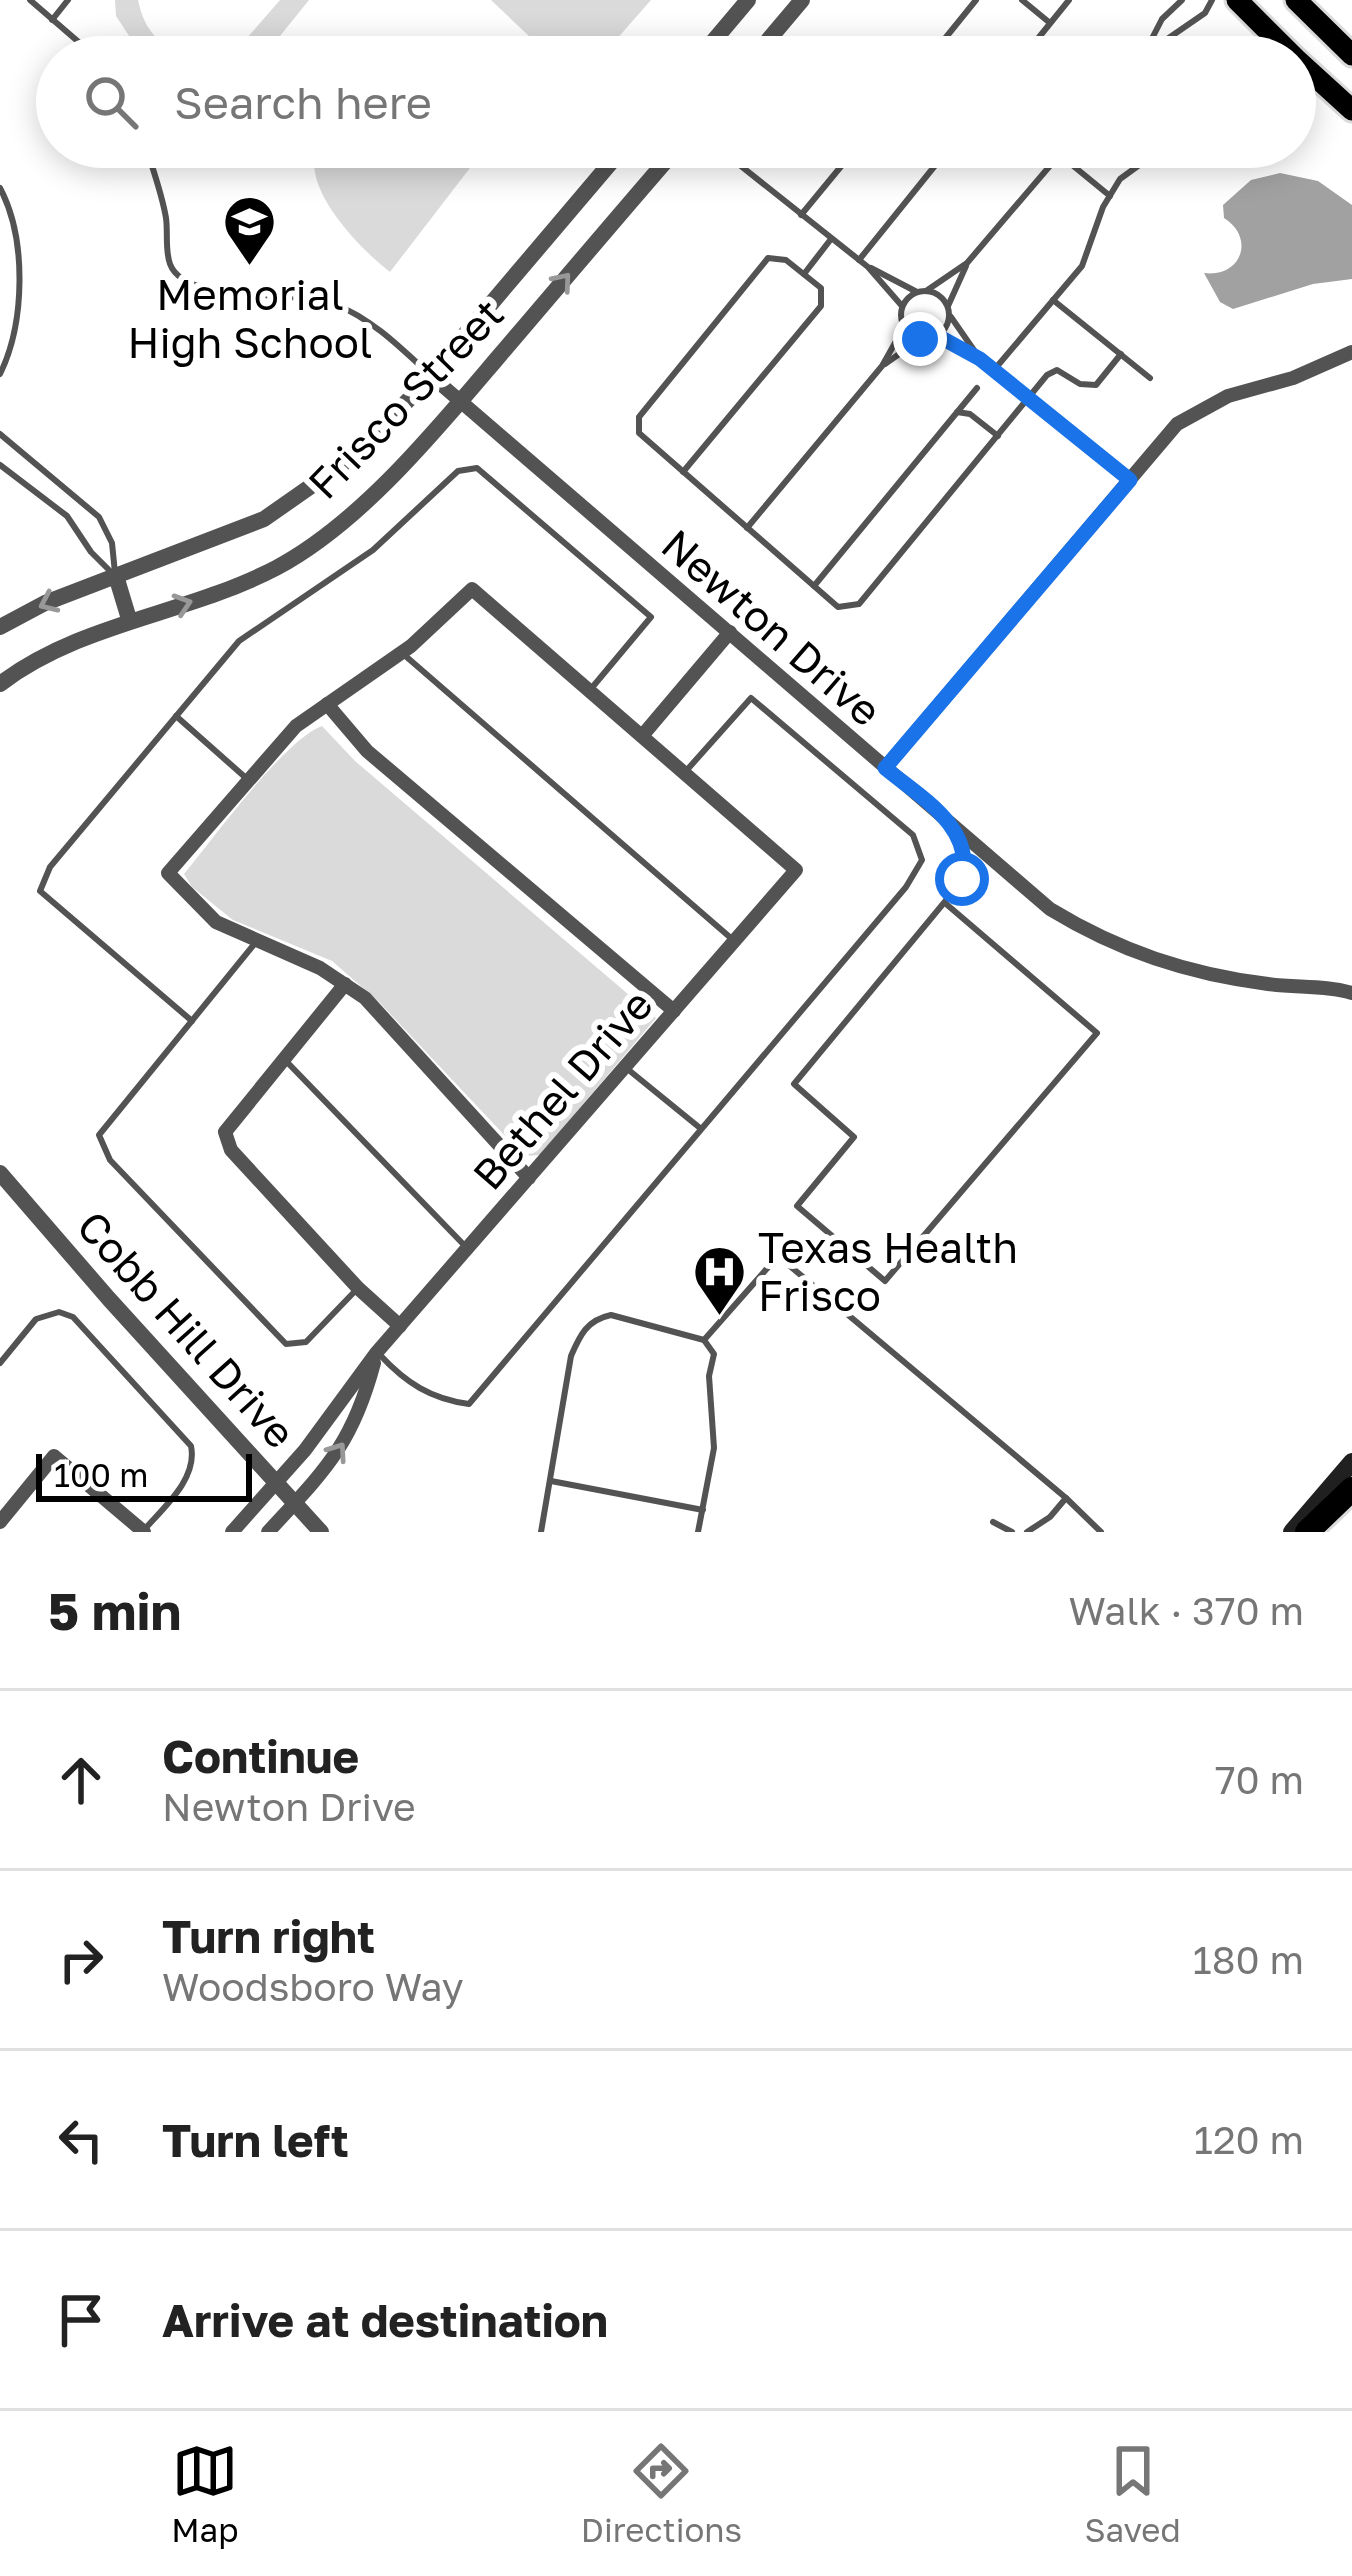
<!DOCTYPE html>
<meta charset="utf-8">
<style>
body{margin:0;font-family:"Golos Text",sans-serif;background:#f6f6f6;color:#222}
.scale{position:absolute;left:36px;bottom:30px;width:216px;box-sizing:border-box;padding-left:12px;border:6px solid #000;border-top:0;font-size:33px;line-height:42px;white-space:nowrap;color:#000;-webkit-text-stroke:9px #fff;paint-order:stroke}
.stop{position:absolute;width:36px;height:36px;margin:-27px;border:9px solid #1a73e8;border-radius:50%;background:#fff}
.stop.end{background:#1a73e8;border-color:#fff;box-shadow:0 3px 12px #0008}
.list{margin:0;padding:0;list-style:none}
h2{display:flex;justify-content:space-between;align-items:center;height:156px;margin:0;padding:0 48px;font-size:51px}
h2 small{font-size:39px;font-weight:400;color:#767676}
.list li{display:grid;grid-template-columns:78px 1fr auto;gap:36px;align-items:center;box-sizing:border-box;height:180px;padding:0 48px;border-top:3px solid #e0e0e0}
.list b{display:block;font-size:45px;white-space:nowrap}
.list p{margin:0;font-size:39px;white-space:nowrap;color:#767676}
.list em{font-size:39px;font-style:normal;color:#767676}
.icon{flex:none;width:66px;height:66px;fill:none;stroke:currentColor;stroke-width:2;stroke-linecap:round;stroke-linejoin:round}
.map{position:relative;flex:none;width:1352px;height:1532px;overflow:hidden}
.search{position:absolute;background:#fff;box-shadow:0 6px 30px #0003;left:36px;right:36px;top:36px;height:132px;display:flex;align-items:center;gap:30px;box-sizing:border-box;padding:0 42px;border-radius:66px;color:#767676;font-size:45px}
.sheet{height:876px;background:#fff}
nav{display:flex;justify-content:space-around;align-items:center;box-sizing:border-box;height:168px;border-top:3px solid #e0e0e0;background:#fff;font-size:33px;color:#767676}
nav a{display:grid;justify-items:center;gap:6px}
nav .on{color:#000}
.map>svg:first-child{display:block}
.green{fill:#dadada}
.water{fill:#a1a1a1}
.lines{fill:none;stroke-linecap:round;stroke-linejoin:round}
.primary-casing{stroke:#dbdbdb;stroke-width:27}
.motorway-casing{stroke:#dbdbdb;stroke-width:30}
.service{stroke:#535353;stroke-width:6}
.minor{stroke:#535353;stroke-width:14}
.tertiary{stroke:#535353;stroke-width:16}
.secondary{stroke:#202020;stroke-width:18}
.primary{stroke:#000;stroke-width:21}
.motorway{stroke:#000;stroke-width:24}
.oneway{stroke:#989898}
.route{stroke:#1a73e8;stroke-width:15}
.labels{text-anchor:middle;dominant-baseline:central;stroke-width:12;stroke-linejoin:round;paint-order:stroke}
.poi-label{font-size:42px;fill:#000;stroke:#fff}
.street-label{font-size:42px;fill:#000;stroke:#fff}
</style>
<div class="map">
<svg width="1352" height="1532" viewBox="0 0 1352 1532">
<rect width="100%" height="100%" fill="#fff"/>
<!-- green -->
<g class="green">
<path d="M115,0H138C145,34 162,48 195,57H143L116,16Z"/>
<path d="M280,0H309L263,57H215L240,46Z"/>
<path d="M491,0H651L601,57H551Z"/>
<path d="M318,147H468L473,164L390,272C361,250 298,186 318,147Z"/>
<path d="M322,726L355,761L656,1018L540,1155L528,1156L508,1139L379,1002L332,961L233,920L192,887L184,874C213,839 284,740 322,726Z"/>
</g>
<!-- water -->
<path class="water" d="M1280,173L1318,181L1352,205V279L1313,284L1233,309L1220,302L1204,273C1241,278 1256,238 1224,218L1223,205L1251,180Z"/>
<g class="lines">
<defs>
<g id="primary">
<path d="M1237,0L1294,57"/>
<path d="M1296,0L1352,55"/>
<path d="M1295,58L1352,110"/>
</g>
<path id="motorway" d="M1307,1532L1352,1489"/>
</defs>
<!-- primary casing -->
<use href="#primary" class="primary-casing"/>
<!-- motorway casing -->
<use href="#motorway" class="motorway-casing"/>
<!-- service -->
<g class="service">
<path d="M30,0L96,57"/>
<path d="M1022,0L1050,23"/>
<path d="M52,20L68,0"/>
<path d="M1144,54L1162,19L1182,0"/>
<path d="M1144,55L1205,13L1212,0"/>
<path d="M930,57L976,0"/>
<path d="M1023,57L1069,0"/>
<path d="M146,147C153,170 162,194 166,218C168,232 165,251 170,264C185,305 295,289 334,304C371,318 401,348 430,375"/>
<path d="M717,147L868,267L902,306"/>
<path d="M1060,155L1110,196"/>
<path d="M0,188C27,239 25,323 0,374"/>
<path d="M801,215L857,147"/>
<path d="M859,260L950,147"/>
<path d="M871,268L917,292"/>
<path d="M804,274L831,239"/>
<circle cx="925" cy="315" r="24"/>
<path d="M926,291L967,263L1066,147"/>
<path d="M1053,300L1150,378"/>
<path d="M948,306L966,266"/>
<path d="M951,317L978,356"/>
<path d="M938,336L980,359L1127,477"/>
<path d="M885,364L919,340"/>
<path d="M994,370L1082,266L1103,207L1120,179L1164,147"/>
<path d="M957,412L970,414L998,436"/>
<path d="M0,434L99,517L112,543L115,573"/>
<path d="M0,465L67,516L91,552L113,574"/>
<path d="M683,472L821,306V288L786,260L768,258L639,417V433L838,607L859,604L1047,375L1057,370L1080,384L1096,385L1121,354"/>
<path d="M747,528L882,366L904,327"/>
<path d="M814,586L977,388"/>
<path d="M402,653L732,939"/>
<path d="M176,716L246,778"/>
<path d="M945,903L1097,1033L885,1281L797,1206L854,1137L794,1084L957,887L965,858L959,837"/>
<path d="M256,942L99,1135L110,1160L286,1344L306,1342L358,1288"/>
<path d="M192,1021L40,891L50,867L239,641L373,550L458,471L477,468L651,617L590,690"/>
<path d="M286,1061L465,1246"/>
<path d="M625,1067L700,1128"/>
<path d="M704,1340L778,1256L1066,1498"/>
<path d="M380,1355C406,1383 431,1399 469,1404L906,887L922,860L913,835L751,698L686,771"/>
<path d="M0,1363L36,1319L59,1312L73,1317L191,1446C198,1479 163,1508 143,1531"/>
<path d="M551,1481L703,1510"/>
<path d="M993,1522L1012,1532"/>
<path d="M541,1532L571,1356C580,1335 587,1320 611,1315L704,1340L714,1354L709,1376L714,1448L698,1532"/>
<path d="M1027,1532L1050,1517L1066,1498L1101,1532"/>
</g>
<!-- minor -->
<g class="minor">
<path d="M430,375L1050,909C1119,951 1188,974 1268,984C1296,988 1325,985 1352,993"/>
<path d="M327,704L367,751L674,1011"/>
<path d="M642,736L730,632"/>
<path d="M885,768L1177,424L1228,396L1293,378L1352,352"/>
<path d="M345,984L225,1132L231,1150L358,1288L400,1326"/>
<path d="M0,1522L54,1456L144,1532"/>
<path d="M232,1532L305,1450L377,1352L796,870L472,589L411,646L296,726L168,873L216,922L320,968L365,998L529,1178"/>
<path d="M268,1532C324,1471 352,1446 374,1363"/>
</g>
<!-- tertiary -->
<g class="tertiary">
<path d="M700,57L748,0"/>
<path d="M754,57L802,0"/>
<path d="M116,576L129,619"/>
<path d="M0,627L45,603L264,519L354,456L417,391L624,147"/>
<path d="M0,684C82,622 186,615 276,568C361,523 438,428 500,355C559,286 618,216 678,147"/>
<path d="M0,1173L109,1299L321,1532"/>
</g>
<!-- secondary -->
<path class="secondary" d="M1292,1532L1352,1462"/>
<!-- primary -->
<use href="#primary" class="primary"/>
<!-- motorway -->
<use href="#motorway" class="motorway"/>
</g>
<!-- one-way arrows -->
<defs><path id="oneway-chevron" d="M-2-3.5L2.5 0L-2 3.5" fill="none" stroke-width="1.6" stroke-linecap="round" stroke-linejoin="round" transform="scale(3)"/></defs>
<g class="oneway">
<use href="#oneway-chevron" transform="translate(563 281) rotate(-50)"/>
<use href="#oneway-chevron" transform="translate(48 603) rotate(156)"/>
<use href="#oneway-chevron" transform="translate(183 604) rotate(-18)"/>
<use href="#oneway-chevron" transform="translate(338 1451) rotate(-55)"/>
</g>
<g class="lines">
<!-- route -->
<path class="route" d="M920,339L938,336L980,359L1130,480L885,768C920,797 975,827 962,879"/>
</g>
<!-- icons -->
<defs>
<symbol id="school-pin" viewBox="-11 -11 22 30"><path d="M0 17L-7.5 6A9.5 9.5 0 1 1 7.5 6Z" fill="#000" stroke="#fff"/><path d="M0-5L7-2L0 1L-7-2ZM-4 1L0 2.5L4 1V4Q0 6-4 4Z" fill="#fff"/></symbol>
<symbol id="hospital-pin" viewBox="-11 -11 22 30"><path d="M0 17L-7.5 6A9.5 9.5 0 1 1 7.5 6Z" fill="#000" stroke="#fff"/><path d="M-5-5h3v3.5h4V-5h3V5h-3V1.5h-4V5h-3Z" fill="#fff"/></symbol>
</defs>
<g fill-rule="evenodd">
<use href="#school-pin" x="220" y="192" width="59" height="81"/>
<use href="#hospital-pin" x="690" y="1242" width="59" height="81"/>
</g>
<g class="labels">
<!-- poi labels -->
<g class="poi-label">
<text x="250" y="294">Memorial<tspan x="250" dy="48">High School</tspan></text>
<text x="758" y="1247" text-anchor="start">Texas Health<tspan x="758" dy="48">Frisco</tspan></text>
</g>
<!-- street labels -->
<g class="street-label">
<text transform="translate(405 398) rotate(-46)">Frisco Street</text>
<text transform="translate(772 627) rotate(41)">Newton Drive</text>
<text transform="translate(562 1089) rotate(-49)">Bethel Drive</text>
<text transform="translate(187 1329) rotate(48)">Cobb Hill Drive</text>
</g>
</g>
</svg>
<div class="scale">100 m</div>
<div class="stop" style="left:962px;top:879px"></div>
<div class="stop end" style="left:920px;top:339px"></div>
<div class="search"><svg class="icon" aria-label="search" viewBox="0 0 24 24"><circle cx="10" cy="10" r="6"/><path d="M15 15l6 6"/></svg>Search here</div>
</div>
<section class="sheet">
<h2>5 min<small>Walk · 370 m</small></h2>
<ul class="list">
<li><svg class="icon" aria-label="ahead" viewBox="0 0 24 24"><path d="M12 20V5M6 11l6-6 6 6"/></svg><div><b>Continue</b><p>Newton Drive</p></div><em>70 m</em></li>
<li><svg class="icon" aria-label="right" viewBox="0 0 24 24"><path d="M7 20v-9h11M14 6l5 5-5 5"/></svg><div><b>Turn right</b><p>Woodsboro Way</p></div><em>180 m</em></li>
<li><svg class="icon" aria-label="left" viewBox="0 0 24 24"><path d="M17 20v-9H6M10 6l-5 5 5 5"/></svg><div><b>Turn left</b></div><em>120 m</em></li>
<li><svg class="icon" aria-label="arrive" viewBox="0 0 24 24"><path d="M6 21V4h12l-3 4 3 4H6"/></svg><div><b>Arrive at destination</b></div></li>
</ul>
</section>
<nav>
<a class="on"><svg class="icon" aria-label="map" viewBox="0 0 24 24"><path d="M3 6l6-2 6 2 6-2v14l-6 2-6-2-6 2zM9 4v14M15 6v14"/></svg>Map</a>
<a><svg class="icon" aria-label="directions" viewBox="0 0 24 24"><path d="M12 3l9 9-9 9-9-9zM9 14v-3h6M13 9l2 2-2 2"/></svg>Directions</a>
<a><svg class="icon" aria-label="saved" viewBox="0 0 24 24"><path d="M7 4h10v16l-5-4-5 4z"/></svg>Saved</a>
</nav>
